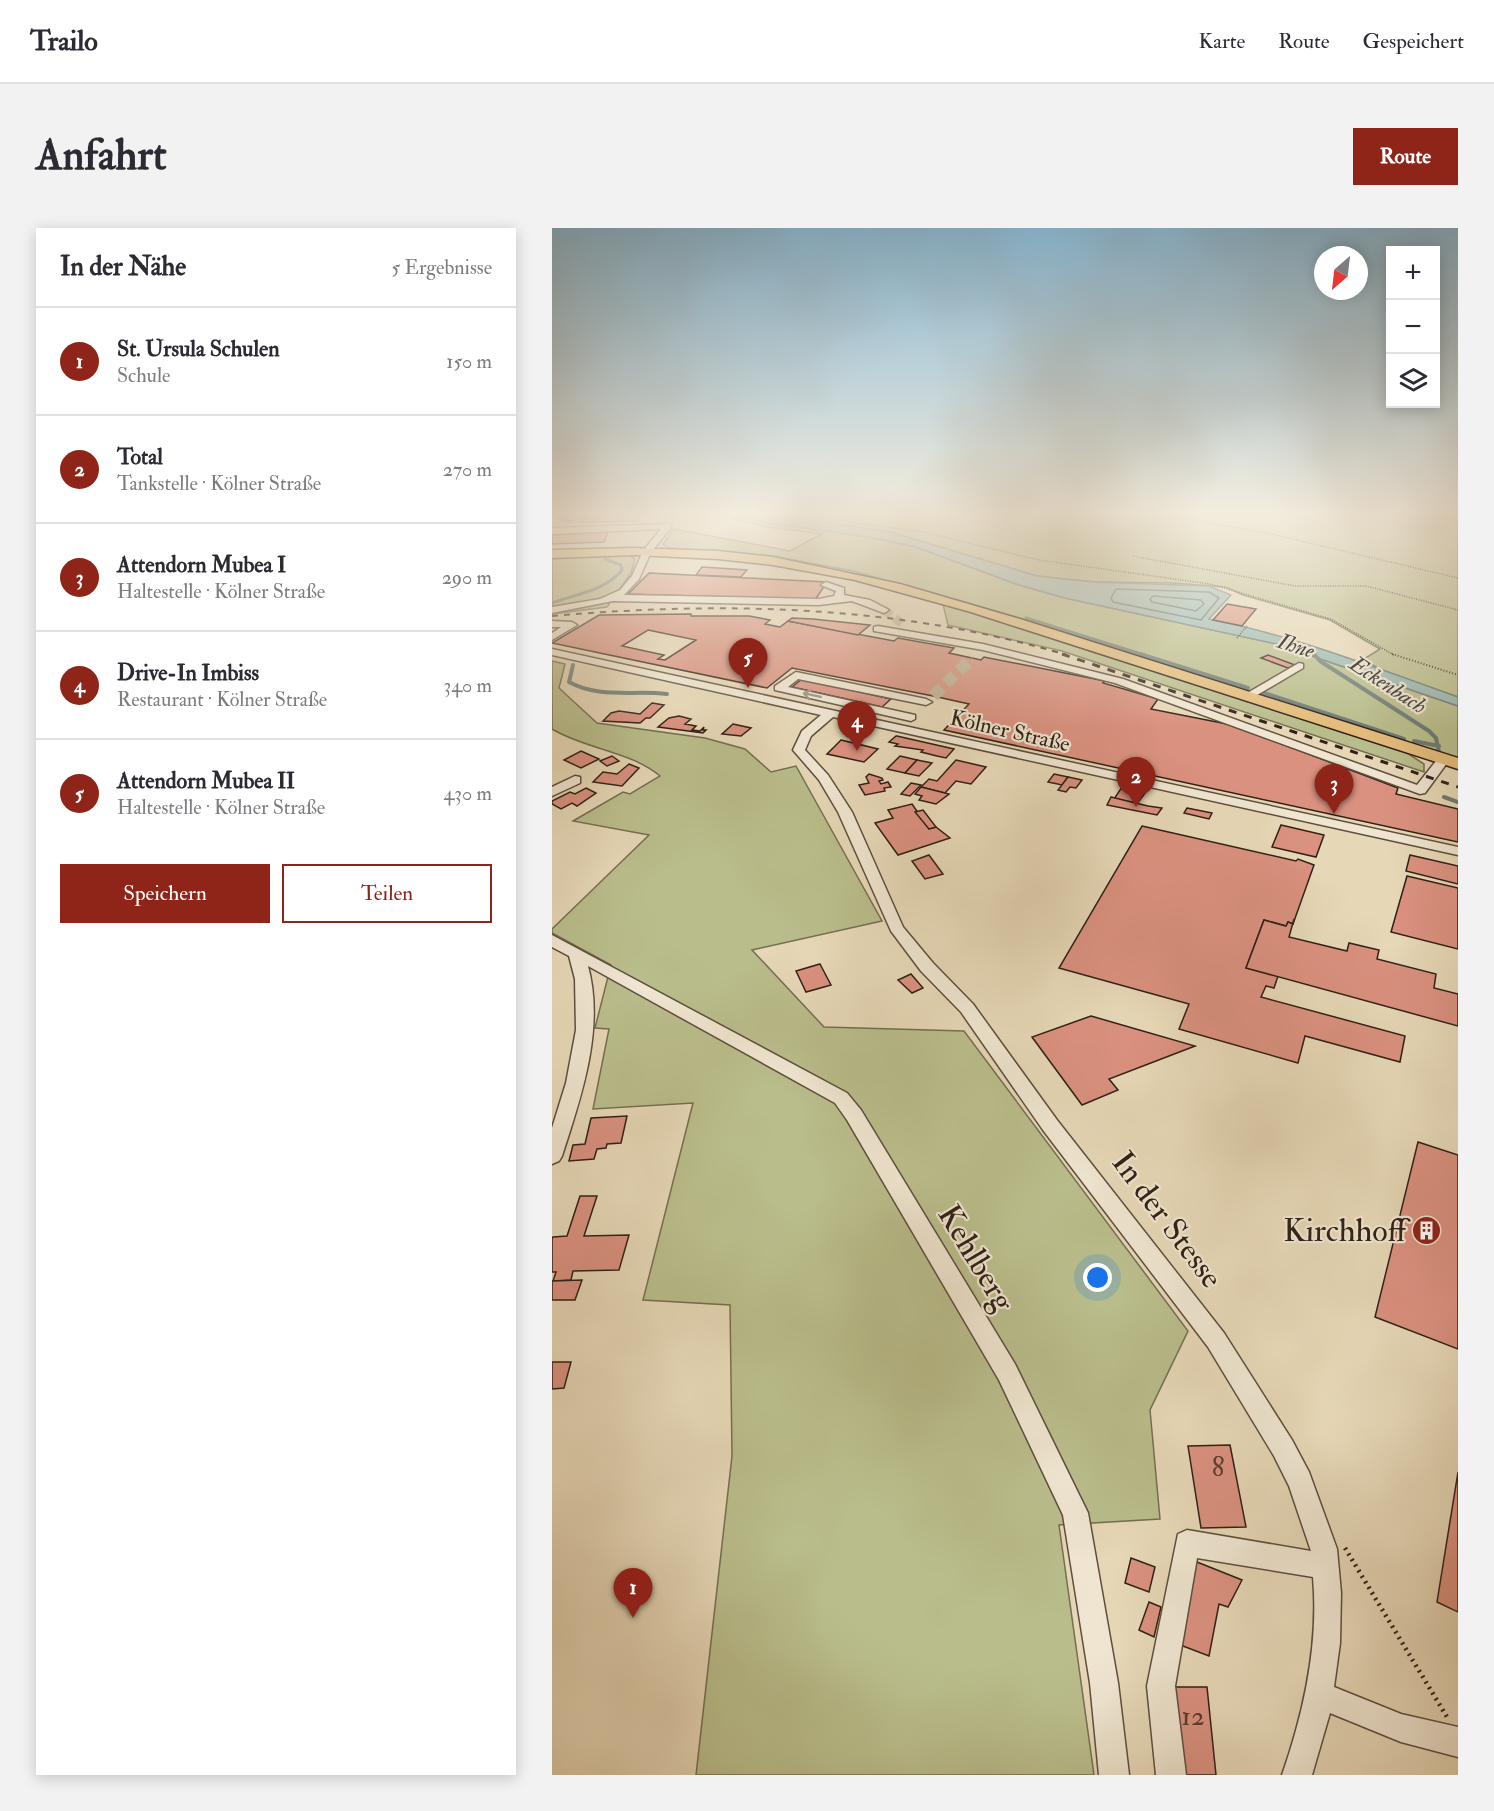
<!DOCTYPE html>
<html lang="de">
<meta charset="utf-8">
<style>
body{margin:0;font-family:"IM FELL Double Pica",serif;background:#f2f2f3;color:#2b2b33}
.controls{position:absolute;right:18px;top:18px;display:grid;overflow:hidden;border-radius:0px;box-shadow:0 3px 15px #0003}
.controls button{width:54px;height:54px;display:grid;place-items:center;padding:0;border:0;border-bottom:2px solid #e1e1e2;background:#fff;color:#2b2b33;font:30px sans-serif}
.compass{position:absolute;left:762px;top:18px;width:54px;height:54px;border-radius:50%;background:#fff;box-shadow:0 3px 15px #0003;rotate:208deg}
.you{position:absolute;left:546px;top:1050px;width:21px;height:21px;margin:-15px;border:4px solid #fff;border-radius:50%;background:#1a73e8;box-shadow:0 0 0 9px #1a73e833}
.badge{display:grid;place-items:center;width:39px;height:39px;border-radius:50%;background:#8f2418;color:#fff;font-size:20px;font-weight:700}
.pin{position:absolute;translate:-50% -50px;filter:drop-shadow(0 2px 3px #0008)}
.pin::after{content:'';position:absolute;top:32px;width:21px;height:18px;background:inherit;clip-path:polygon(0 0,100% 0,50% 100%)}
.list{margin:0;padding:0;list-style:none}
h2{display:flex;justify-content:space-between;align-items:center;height:78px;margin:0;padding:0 24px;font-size:26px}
h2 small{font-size:20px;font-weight:400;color:#7c7c81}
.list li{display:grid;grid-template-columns:39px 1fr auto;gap:18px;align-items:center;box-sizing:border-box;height:108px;padding:0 24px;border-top:2px solid #e1e1e2}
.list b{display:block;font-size:22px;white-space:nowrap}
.list p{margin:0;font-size:20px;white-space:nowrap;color:#7c7c81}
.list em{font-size:20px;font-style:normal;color:#7c7c81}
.actions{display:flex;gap:12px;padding:18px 24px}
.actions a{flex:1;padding:14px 0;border:2px solid #8f2418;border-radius:0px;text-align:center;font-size:21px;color:#8f2418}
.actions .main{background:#8f2418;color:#fff}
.icon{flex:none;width:33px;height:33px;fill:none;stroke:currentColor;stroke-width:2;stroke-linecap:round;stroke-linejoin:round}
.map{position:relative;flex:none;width:906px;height:1547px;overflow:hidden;border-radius:0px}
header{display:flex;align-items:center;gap:36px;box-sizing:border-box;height:84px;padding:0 30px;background:#fff;border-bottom:2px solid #e1e1e2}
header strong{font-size:28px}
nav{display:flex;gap:33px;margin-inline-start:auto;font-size:21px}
.intro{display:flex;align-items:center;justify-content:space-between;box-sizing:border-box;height:144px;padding:0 36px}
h1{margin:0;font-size:42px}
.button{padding:15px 27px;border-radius:0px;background:#8f2418;color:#fff;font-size:21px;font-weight:700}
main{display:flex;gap:36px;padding:0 36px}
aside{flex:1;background:#fff;border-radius:0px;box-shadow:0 3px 15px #0003}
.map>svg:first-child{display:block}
.green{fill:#b9bd8b;stroke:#746e51;stroke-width:1.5}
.water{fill:#97b8b2;stroke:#6e7b74;stroke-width:1.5}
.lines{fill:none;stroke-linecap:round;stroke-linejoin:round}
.shore{stroke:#646c64;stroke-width:1.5}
.stream-far1{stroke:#6e7b74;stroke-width:3}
.stream{stroke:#6e7b74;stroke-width:4}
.building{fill:#da917f;stroke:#302017;stroke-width:1.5;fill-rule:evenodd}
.minor-tunnel-far1{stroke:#c2b296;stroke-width:9;stroke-dasharray:9 4.5;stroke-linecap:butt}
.minor-tunnel{stroke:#c2b296;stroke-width:12;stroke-dasharray:12 6;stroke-linecap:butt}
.minor-casing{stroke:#5e4e3f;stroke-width:3}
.major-casing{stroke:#302017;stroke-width:3}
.path-far2{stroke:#302017;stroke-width:1.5;stroke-dasharray:1 1.5;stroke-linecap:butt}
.path-far1{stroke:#302017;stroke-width:2;stroke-dasharray:1 2;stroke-linecap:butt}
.path{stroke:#302017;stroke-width:4.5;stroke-dasharray:2 4.5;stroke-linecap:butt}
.minor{fill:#efe5d0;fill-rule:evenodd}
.major{fill:#e3bc7b;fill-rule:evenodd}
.rail-far1{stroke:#302017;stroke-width:2;stroke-dasharray:6 6;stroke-linecap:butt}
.rail{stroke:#302017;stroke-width:3;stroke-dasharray:8 8;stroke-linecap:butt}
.oneway{stroke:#998c7d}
.labels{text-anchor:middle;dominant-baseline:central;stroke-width:4.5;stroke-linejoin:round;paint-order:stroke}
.far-water-label{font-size:22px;font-style:italic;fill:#4f4e46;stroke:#efe5d0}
.far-street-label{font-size:22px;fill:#302017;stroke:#efe5d0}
.near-number-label{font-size:27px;fill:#5a3c31}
.near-street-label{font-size:32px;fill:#302017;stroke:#efe5d0}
.near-poi-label{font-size:32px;fill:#302017;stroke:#efe5d0;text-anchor:end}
</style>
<header>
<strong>Trailo</strong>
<nav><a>Karte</a><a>Route</a><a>Gespeichert</a></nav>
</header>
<div class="intro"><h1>Anfahrt</h1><a class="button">Route</a></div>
<main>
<aside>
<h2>In der Nähe<small>5 Ergebnisse</small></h2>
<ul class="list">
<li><span class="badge">1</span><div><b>St. Ursula Schulen</b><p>Schule</p></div><em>150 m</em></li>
<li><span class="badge">2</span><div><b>Total</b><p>Tankstelle · Kölner Straße</p></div><em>270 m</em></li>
<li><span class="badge">3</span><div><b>Attendorn Mubea I</b><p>Haltestelle · Kölner Straße</p></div><em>290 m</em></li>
<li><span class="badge">4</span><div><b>Drive-In Imbiss</b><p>Restaurant · Kölner Straße</p></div><em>340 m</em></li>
<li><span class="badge">5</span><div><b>Attendorn Mubea II</b><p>Haltestelle · Kölner Straße</p></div><em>430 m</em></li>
</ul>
<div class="actions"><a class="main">Speichern</a><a>Teilen</a></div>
</aside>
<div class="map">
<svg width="906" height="1547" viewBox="0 0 906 1547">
<rect width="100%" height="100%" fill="#e6d7b6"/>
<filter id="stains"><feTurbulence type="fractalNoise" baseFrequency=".00333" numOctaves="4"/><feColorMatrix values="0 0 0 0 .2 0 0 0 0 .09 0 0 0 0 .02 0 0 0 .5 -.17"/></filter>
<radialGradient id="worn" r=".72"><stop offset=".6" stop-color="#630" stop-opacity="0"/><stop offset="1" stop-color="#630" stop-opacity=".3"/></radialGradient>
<!-- green -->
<g class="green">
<path d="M158,285H170L218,295L317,309L364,319L467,357L513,370L725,416L906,478V531L447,385L301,343L221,328L116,320L111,316L122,301L238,323L270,306L216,299Z"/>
<path d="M210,285H906V469L827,441L812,431L828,421L778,392L691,367L674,359L620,355L542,354L485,348L338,304Z"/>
<path d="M75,326L83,331L79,345L55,379L0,386V328Z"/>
<path d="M391,376L855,525L872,536V544L510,423L396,397Z"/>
<path d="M0,433L13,436L7,460L45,495L153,510L193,521L219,544L244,538L330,693L200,722L272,799L412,803L636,1103L598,1182L608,1291L507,1297L542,1547H144L180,1228L178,1077L91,1072L141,875L41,881L57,801L43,800L59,737L0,705V701L97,607L21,593L71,564L78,566L108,548C78,523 33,521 0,501Z"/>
</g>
<!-- water -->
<path class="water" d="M170,285H210L338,304L485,348L542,354L657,358L679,367L657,391C743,408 824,440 906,469V478L725,416L513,370L467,357L364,319L317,309L218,295Z"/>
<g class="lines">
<!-- shore -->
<g class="shore">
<path d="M564,361L657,364L667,370L649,392L561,374L559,370Z"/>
<path d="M601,368L649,372L652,376L644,383L600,374L598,371Z"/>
</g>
<!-- stream-far1 -->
<g class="stream-far1">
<path d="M0,375C24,366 53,363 70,342L69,337L53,331"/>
<path d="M474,390L592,427"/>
</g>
<!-- stream -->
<g class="stream">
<path d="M588,426L696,460"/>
<path d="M762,426L768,433L877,503L884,510L887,524"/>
<path d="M21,437L17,454C48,471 82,462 115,466"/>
<path d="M712,465L852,511"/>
<path d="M862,513L887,518"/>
<path d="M892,569L906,574"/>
</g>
</g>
<!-- building -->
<g class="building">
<path d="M10,285H45L16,294L6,291L12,289L6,287Z"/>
<path d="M43,285L42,294H27L34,291L29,290Z"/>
<path d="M43,285L60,288L88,286L85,293L42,294Z"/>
<path d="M56,304L52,314L0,316V307Z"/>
<path d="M150,339L195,342L189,349L144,347Z"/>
<path d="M97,345L275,354L263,372L76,366Z"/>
<path d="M675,376L704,381L690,398L661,392Z"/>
<path d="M139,386V388H197L218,392L213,396L228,399L236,393L342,413L346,410L402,420L397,425L420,430L429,432L432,429L553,453L551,455L606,471L599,481L680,497L846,560L844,566L906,581V614L392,502L417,476L381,468L240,440L215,460L0,415L47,387ZM96,402L144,412L113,432L106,431L112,427L70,418Z"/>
<path d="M240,390L261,391L318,397L306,407L236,393Z"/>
<path d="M716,427L743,437L736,440L709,430Z"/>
<path d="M250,451L339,471L330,479L240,459Z"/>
<path d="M100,475L112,477L98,490H94L88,495L51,493L59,485L67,483L88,486Z"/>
<path d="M127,488L139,491L133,496L144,498L140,502L148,503L152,499L151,502H154L151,505L106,499L117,490Z"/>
<path d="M181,496L199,500L189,508L170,506Z"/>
<path d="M344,508H345L402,521L394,530L385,528L369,524L371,522L343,518L346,516L337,514Z"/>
<path d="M289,512L326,521L312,534L275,526Z"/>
<path d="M29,523L47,531L29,540L12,532Z"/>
<path d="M60,528L67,533L55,538L48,533Z"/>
<path d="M348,528L365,532L353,545L335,541Z"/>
<path d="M365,532L380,535L367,548L353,545Z"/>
<path d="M404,532L434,539L419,556L404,553L393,565L369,559L377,551L385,553Z"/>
<path d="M77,536L87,540L70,558L41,554L51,544L65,546Z"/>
<path d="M317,546L330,550L331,552L327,553L329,556L336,554L339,559L332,560L333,563L313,567L307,557L317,555L314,549Z"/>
<path d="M502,546L516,549L510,557L496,554Z"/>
<path d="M516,549L530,552L524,560L518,559L514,564L506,562Z"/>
<path d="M359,555L369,557L358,568L349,566Z"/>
<path d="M572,556L596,561L585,576L562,571Z"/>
<path d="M369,559L397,566L384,576L367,572L370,568L363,566Z"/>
<path d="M34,560L44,565L25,578L20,575L9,581L0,576V573L18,564L23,566Z"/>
<path d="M559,569L596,578L610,580L605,587L555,577Z"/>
<path d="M360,576L377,601L384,599L398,610L346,627L323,595L341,590L336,582Z"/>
<path d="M635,580L660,585L657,591L632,585Z"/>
<path d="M371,582L384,599L377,601L363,584Z"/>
<path d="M729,597L772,607L764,629L720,619Z"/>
<path d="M590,598L744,633L746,631L762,637L741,696L736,694L734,698L712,692L694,740L726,748L722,760L714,758L709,769L853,808L848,834L753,808L746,835L627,801L637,776L507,740Z"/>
<path d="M377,627L391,646L373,651L360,633Z"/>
<path d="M858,627L906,638V656L854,643Z"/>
<path d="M855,648L906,660V721L839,704Z"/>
<path d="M742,691L737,709L795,723L797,715L827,722L825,731L884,746L882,760L906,766V798L694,740L712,692L734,698L736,694L741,696Z"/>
<path d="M268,736L279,757L254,764L244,743Z"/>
<path d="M359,746L371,760L360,765L346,752Z"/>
<path d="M539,788L643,818L557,851L566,862L530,877L480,809Z"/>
<path d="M75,888L69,915L55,916L54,920L45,921L42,931L17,933L21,917L33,916L39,890Z"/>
<path d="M866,914L906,927V1121L823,1089Z"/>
<path d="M28,968H45L32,1008L77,1007L67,1042L21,1043L19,1052L1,1053L4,1044H0V1011L1,1009L15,1008Z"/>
<path d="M30,1052L23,1072H0V1053Z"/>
<path d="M0,1134H19L12,1160L0,1161Z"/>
<path d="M678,1217L694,1299L649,1300L636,1218Z"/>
<path d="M906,1244V1384L885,1374Z"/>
<path d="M579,1330L603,1339L597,1364L573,1355Z"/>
<path d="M640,1332L690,1352L676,1379L667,1376L657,1428L623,1415Z"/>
<path d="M597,1374L609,1379L602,1409L587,1402Z"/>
<path d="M621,1459H655L664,1547H628Z"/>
</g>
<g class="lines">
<!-- minor-tunnel-far1 -->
<path class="minor-tunnel-far1" d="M332,382L352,397"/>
<!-- minor-tunnel -->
<path class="minor-tunnel" d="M381,468L420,430"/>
<defs>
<g id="minor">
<path d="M119,296V300L99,324L87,351L72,367L267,371L282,368L284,363L269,357L274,354L292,360V367L318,372L337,382L332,385L300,373L267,377L61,373L0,385V379L48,371L68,362L80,348L91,323L109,301L0,306V300Z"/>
<path d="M0,393L20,394L25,397L0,412V405L9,399H0Z"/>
<path d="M326,398L431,416L571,451L865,557L888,528L892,527L898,531L873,565L868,566L563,455L431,422L322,403V399Z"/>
<path d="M0,421L906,619V627L281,489L259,508L253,522L276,547L300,584L351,699L381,735L421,776L505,892L672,1105L740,1212L757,1244L785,1321L789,1365L788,1415L782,1459L849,1486L906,1499V1529L849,1514L778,1485L760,1547H730C752,1484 767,1416 761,1349L645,1330L623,1458L634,1547H604L595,1458L626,1306L635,1302L759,1323L737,1258L722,1228L656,1119L491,902L409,784L369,743L339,703L286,584L267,552L241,522L250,503L269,487L0,427Z"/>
<path d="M747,435L751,436V440L700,470L690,468Z"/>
<path d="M244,444L374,471L380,474L374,477L246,451L236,459L363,487V491L359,493L223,462V458Z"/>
<path d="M23,548L28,549V555L0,568V559Z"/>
<path d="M0,707L295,865L309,882L463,1136L536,1285L566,1455L577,1547H547L538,1455L511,1287L447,1152L295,892L283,875L36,738C53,801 29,869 10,928L7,933L0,936V900L14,855L24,802L23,751L17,728L0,719Z"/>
</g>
<path id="major" d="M83,320L166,323L221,329L348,356L468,391L906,530V541L419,384L303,352L221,337L166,331L83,327L0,330V322Z"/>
</defs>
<!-- minor casing -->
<use href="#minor" class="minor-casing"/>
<!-- major casing -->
<use href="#major" class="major-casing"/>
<!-- path-far2 -->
<g class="path-far2">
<path d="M229,285L371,304L487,332L658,356L779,391L842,427"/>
<path d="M599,285L715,305L906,350"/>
<path d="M881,285L906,293"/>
<path d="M0,289L6,287"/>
<path d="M581,328L743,358H814L906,382"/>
<path d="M685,410L695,398"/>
</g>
<!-- path-far1 -->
<path class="path-far1" d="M840,426L906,447"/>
<!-- path -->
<path class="path" d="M793,1320L895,1489"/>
<!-- minor -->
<use href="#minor" class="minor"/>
<!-- major -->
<use href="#major" class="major"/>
<!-- rail-far1 -->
<path class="rail-far1" d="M0,388C173,373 347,377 515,427"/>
<!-- rail -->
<path class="rail" d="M510,426L906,559"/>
</g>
<!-- one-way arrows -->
<defs><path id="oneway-shaft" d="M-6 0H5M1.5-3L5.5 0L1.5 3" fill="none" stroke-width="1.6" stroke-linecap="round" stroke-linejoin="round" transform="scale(1.5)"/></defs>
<use class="oneway" href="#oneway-shaft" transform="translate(260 467) rotate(-168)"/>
<!-- sky -->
<linearGradient id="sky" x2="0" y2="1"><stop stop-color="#87b6d2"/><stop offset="0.57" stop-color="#f4edde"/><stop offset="1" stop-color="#f4edde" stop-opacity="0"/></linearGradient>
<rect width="906" height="501" fill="url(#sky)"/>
<!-- icons -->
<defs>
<symbol id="building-disc" viewBox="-11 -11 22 22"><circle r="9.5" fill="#8f2418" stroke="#efe5d0"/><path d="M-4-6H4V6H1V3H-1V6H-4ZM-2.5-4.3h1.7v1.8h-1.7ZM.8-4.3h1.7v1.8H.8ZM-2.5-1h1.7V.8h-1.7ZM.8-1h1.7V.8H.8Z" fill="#fff"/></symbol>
</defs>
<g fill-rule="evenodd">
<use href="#building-disc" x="858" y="986" width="33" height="33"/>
</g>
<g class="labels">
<!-- far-water labels -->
<g class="far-water-label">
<text transform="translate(744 418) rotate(18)">Ihne</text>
<text transform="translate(836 457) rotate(33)">Eckenbach</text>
</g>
<!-- far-street labels -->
<g class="far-street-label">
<text transform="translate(458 503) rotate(13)">Kölner Straße</text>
</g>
<!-- near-number labels -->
<g class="near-number-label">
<text x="666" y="1239">8</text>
<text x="641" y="1488">12</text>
</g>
<!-- near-street labels -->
<g class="near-street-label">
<text transform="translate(615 992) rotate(53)">In der Stesse</text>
<text transform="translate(424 1030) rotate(59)">Kehlberg</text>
</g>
<!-- near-poi labels -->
<g class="near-poi-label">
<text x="854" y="1003">Kirchhoff</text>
</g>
</g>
<rect width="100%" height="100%" filter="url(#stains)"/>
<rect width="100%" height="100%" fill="url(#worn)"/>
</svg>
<div class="controls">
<button>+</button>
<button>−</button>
<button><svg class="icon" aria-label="layers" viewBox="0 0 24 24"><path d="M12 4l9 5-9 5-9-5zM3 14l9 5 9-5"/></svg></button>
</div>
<svg class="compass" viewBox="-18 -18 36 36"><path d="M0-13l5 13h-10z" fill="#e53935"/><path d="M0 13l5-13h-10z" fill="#7c7c81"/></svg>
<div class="you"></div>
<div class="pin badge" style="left:81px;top:1390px">1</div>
<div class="pin badge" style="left:584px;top:579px">2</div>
<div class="pin badge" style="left:782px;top:586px">3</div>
<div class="pin badge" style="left:305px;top:523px">4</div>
<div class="pin badge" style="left:196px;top:460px">5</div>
</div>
</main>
